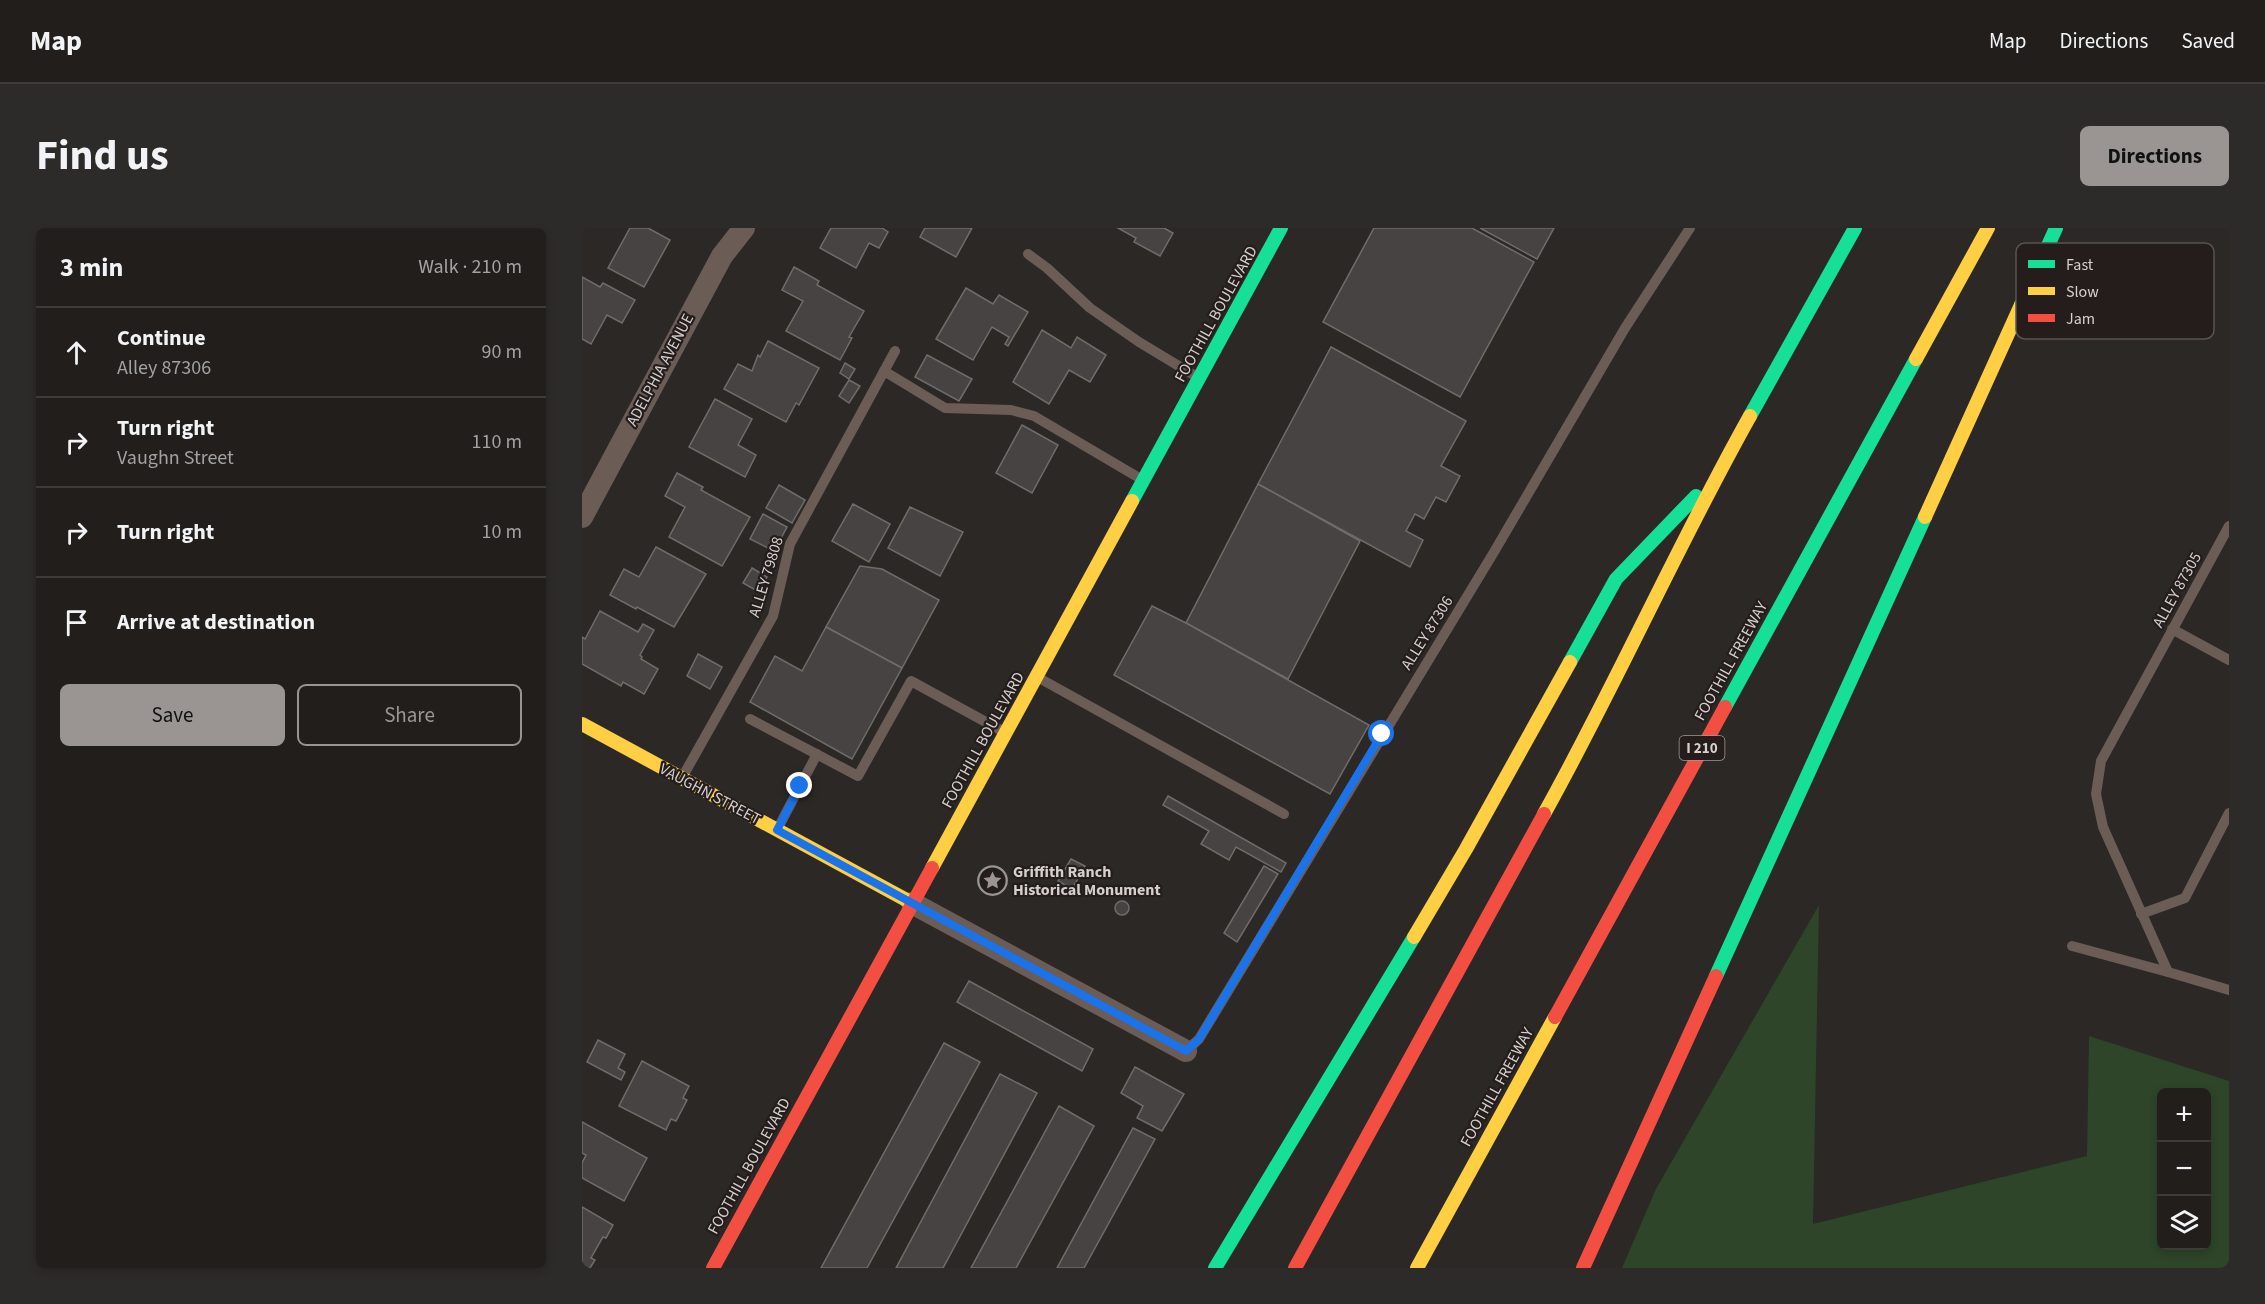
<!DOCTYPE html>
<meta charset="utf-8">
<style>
body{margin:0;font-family:"Source Sans 3",sans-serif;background:#2d2b29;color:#f1f3f6}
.controls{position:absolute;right:18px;bottom:18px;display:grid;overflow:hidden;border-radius:9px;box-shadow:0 3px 9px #0003}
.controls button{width:54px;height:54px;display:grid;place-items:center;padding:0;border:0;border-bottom:2px solid #3e3c3b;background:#211e1c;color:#f1f3f6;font:30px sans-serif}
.stop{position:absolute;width:18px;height:18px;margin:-14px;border:4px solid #1a73e8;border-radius:50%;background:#fff}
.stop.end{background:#1a73e8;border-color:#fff;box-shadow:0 2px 6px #0008}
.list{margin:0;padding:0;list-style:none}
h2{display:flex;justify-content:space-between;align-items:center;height:78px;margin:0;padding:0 24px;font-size:26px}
h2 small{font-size:20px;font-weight:400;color:#a2a2a3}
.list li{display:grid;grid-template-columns:39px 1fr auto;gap:18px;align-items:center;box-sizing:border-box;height:90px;padding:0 24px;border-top:2px solid #3e3c3b}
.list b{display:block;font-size:22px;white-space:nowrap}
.list p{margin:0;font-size:20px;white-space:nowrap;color:#a2a2a3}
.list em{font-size:20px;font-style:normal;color:#a2a2a3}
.actions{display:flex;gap:12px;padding:18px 24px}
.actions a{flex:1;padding:14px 0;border:2px solid #9a9593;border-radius:9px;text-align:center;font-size:21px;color:#9a9593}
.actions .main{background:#9a9593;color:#111}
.icon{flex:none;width:33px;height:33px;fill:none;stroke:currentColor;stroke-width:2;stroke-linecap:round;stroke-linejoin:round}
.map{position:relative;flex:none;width:1647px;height:1040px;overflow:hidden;border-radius:9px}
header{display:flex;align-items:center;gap:36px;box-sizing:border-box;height:84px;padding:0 30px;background:#211e1c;border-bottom:2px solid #3e3c3b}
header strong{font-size:28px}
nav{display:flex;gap:33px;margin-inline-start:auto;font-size:21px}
.intro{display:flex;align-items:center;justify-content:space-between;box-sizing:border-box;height:144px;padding:0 36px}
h1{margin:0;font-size:42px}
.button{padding:15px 27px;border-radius:9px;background:#9a9593;color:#111;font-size:21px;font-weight:700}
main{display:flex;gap:36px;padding:0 36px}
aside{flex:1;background:#211e1c;border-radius:9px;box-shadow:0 3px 9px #0003}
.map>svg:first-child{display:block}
.green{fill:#2e4529;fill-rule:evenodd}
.building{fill:#464342;stroke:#6f6c6a;stroke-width:1.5}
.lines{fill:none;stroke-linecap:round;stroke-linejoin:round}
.lane{stroke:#6b5c56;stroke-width:10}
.street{stroke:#6b5c56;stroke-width:22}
.fast{stroke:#16e098;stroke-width:14}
.slow{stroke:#ffcf43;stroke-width:14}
.jam{stroke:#f24e42;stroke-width:14}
.route{stroke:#1a73e8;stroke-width:8}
.labels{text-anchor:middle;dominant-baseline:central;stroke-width:4.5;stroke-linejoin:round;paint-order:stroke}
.shield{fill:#241d1b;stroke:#a09a98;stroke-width:1.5}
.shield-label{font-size:15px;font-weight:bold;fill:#d5d0ce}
.street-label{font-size:16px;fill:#d5d0ce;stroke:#241d1b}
.poi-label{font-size:16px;font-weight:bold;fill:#d5d0ce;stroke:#241d1b;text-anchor:start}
.key{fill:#241d1b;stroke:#595351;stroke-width:1.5}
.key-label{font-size:16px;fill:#d5d0ce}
</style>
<header>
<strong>Map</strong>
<nav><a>Map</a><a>Directions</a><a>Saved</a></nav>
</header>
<div class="intro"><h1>Find us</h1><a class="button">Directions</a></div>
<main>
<aside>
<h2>3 min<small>Walk · 210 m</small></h2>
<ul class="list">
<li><svg class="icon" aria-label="ahead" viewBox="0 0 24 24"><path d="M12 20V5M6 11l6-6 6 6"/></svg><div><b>Continue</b><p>Alley 87306</p></div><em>90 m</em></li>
<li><svg class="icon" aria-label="right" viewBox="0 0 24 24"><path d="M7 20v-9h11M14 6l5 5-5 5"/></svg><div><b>Turn right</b><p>Vaughn Street</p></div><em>110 m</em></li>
<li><svg class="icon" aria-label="right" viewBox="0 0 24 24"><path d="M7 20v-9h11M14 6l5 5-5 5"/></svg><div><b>Turn right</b></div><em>10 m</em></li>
<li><svg class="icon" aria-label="arrive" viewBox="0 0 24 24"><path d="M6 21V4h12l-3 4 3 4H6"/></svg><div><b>Arrive at destination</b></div></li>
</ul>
<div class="actions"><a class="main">Save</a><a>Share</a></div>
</aside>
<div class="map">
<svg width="1647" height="1040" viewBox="0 0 1647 1040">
<rect width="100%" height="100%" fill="#2c2826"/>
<!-- green -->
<path class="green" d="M1237,677L1231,996L1505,928L1507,808L1647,853V1040H1040L1074,961ZM1580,864H1624V1018H1580Z"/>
<!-- building -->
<g class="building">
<path d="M48,0H66L88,12L62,59L26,40Z"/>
<path d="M249,0H300L306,4L297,20L287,15L274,40L238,20Z"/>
<path d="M343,0H390L374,29L338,9Z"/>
<path d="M536,0H582L591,5L578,28L552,14L554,10Z"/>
<path d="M792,0H890L952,34L878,169L741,94Z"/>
<path d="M898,0H972L955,31Z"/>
<path d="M212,39L237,53L235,57L282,83L267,109L270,110L258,132L204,103L221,73L200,62Z"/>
<path d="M0,49L18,59L21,55L53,72L40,95L25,87L9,116L0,111Z"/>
<path d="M384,60L411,76L417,67L446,84L426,118L423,116L427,109L410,99L391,132L354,111Z"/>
<path d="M460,102L489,120L495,109L524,127L508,154L487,142L467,176L431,154Z"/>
<path d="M186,113L237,140L217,177L214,175L204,194L142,161L156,136L170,143L176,127L178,129Z"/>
<path d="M749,119L884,193L859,238L878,248L864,274L854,269L842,291L833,286L824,303L841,312L828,339L676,256Z"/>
<path d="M345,127L390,151L377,173L333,149Z"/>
<path d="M263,135L273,141L267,151L258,145Z"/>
<path d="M267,152L278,158L267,175L257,168Z"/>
<path d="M133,171L170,191L156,217L174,227L163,249L107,219Z"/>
<path d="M440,197L476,217L450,265L414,245Z"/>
<path d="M95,245L121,259L119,262L168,289L140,338L87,309L103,279L83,268Z"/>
<path d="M676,256L778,313L706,451L604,395Z"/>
<path d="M197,257L223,272L210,295L184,280Z"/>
<path d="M271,276L308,296L287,334L250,313Z"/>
<path d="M328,279L381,304L358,348L306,320Z"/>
<path d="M181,286L205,299L192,323L168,311Z"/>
<path d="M74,319L124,346L92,399L55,379L54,381L28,367L42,341L57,349Z"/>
<path d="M278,338L300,341L357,372L320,440L244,399Z"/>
<path d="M170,340L185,349L177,364L161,355Z"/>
<path d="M570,378L604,395L787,497L748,566L532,447Z"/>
<path d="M18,383L56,404L61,396L72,402L58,427L60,429L59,431L76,441L62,466L41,454L39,458L0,436V409L3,411Z"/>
<path d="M244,399L320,440L270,531L168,474L193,428L220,443Z"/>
<path d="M116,426L140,439L128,461L105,448Z"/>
<path d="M586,568L704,635L699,644L654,619L647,632L619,616L627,603L581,577Z"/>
<path d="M489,631L503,638L490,661L476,653Z"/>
<path d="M682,638L696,646L655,714L642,705Z"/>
<circle cx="540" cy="680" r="7"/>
<path d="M387,753L511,821L500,843L375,774Z"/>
<path d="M16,812L43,826L36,840L43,844L39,852L5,834Z"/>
<path d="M362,815L398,834L285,1040H239Z"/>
<path d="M60,833L107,858L101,870L105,872L94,893L89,891L84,902L37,878Z"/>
<path d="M553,839L602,866L580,903L555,890L561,878L539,865Z"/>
<path d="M418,846L455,865L361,1040H314Z"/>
<path d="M477,878L512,898L434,1040H389Z"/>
<path d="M0,894L65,930L42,973L0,950V935L4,927L0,925Z"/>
<path d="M551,900L573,911L502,1040H475Z"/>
<path d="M0,979L31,997L24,1010L21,1009L9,1030L13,1032L8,1040H0Z"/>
</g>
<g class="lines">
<!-- lane -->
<g class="lane">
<path d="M446,26L465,40L508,80L557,114L615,149"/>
<path d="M302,143L363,180L429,182L452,188L559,251"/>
<path d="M1647,298L1519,533L1514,566L1521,599L1586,744L1647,762"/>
<path d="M1590,401L1647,432"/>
<path d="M457,450L702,586"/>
<path d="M168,491L276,548L329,453L422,504"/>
<path d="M101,548L191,388L208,316L313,123"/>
<path d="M196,600L235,526"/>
<path d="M1559,686L1603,670L1647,585"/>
<path d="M1490,718L1586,744"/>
<path d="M604,823L617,811L912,324L1043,100L1108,0"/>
</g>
<!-- street -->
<g class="street">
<path d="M0,289L140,28L162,0"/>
<path d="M330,675L604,823"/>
</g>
<!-- fast -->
<g class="fast">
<path d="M1439,77L1474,0"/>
<path d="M1168,188L1273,0"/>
<path d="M550,273L699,0"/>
<path d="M988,434L1034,351L1114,268"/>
<path d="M1143,479L1334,131"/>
<path d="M1134,748L1343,289"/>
<path d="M633,1040L832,709"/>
</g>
<!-- slow -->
<g class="slow">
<path d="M1334,131L1406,0"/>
<path d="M1343,289L1439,77"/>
<path d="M0,496L330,675"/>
<path d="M962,586C1035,455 1095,318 1168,188"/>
<path d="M350,640L550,273"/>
<path d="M832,709L884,621L988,434"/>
<path d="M835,1040L973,789"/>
</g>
<!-- jam -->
<g class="jam">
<path d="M973,789L1143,479"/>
<path d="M131,1040L350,640"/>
<path d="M713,1040L962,586"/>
<path d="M1001,1040L1134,748"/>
</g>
</g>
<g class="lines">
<!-- route -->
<path class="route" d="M218,558L195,602L604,823L617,811L800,506"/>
</g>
<!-- icons -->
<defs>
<symbol id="sight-ring" viewBox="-11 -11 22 22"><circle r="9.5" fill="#241d1b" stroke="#9a9593" stroke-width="1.5"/><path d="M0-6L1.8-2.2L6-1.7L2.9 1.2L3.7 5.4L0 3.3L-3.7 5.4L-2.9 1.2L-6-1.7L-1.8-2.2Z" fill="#9a9593"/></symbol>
</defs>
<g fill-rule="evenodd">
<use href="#sight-ring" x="394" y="636" width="33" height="33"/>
</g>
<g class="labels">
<!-- shield labels -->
<rect class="shield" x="1097.5" y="508" width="45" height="24" rx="4.5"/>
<g class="shield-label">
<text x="1120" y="520">I 210</text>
</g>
<!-- street labels -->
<g class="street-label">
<text transform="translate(634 86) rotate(-61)">FOOTHILL BOULEVARD</text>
<text transform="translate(78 142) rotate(-62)">ADELPHIA AVENUE</text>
<text transform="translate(184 349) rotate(-73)">ALLEY 79808</text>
<text transform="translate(1595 362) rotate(-61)">ALLEY 87305</text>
<text transform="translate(845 405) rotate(-58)">ALLEY 87306</text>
<text transform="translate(1149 433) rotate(-61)">FOOTHILL FREEWAY</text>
<text transform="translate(401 512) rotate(-61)">FOOTHILL BOULEVARD</text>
<text transform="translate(128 566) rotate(28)">VAUGHN STREET</text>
<text transform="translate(915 859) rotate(-61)">FOOTHILL FREEWAY</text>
<text transform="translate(167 938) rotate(-61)">FOOTHILL BOULEVARD</text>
</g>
<!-- poi labels -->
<g class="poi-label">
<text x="431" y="644">Griffith Ranch<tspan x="431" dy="18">Historical Monument</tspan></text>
</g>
</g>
<!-- legend -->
<rect x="1434" y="15" width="198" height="96" rx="9" class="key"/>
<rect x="1446" y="32" width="27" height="8" fill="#16e098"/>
<rect x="1446" y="59" width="27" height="8" fill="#ffcf43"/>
<rect x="1446" y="86" width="27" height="8" fill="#f24e42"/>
<g class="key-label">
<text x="1484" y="42">Fast</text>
<text x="1484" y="69">Slow</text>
<text x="1484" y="96">Jam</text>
</g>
</svg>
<div class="controls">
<button>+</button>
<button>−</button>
<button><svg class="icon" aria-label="layers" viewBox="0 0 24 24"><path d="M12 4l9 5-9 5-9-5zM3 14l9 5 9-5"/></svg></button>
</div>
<div class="stop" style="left:800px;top:506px"></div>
<div class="stop end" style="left:218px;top:558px"></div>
</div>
</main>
